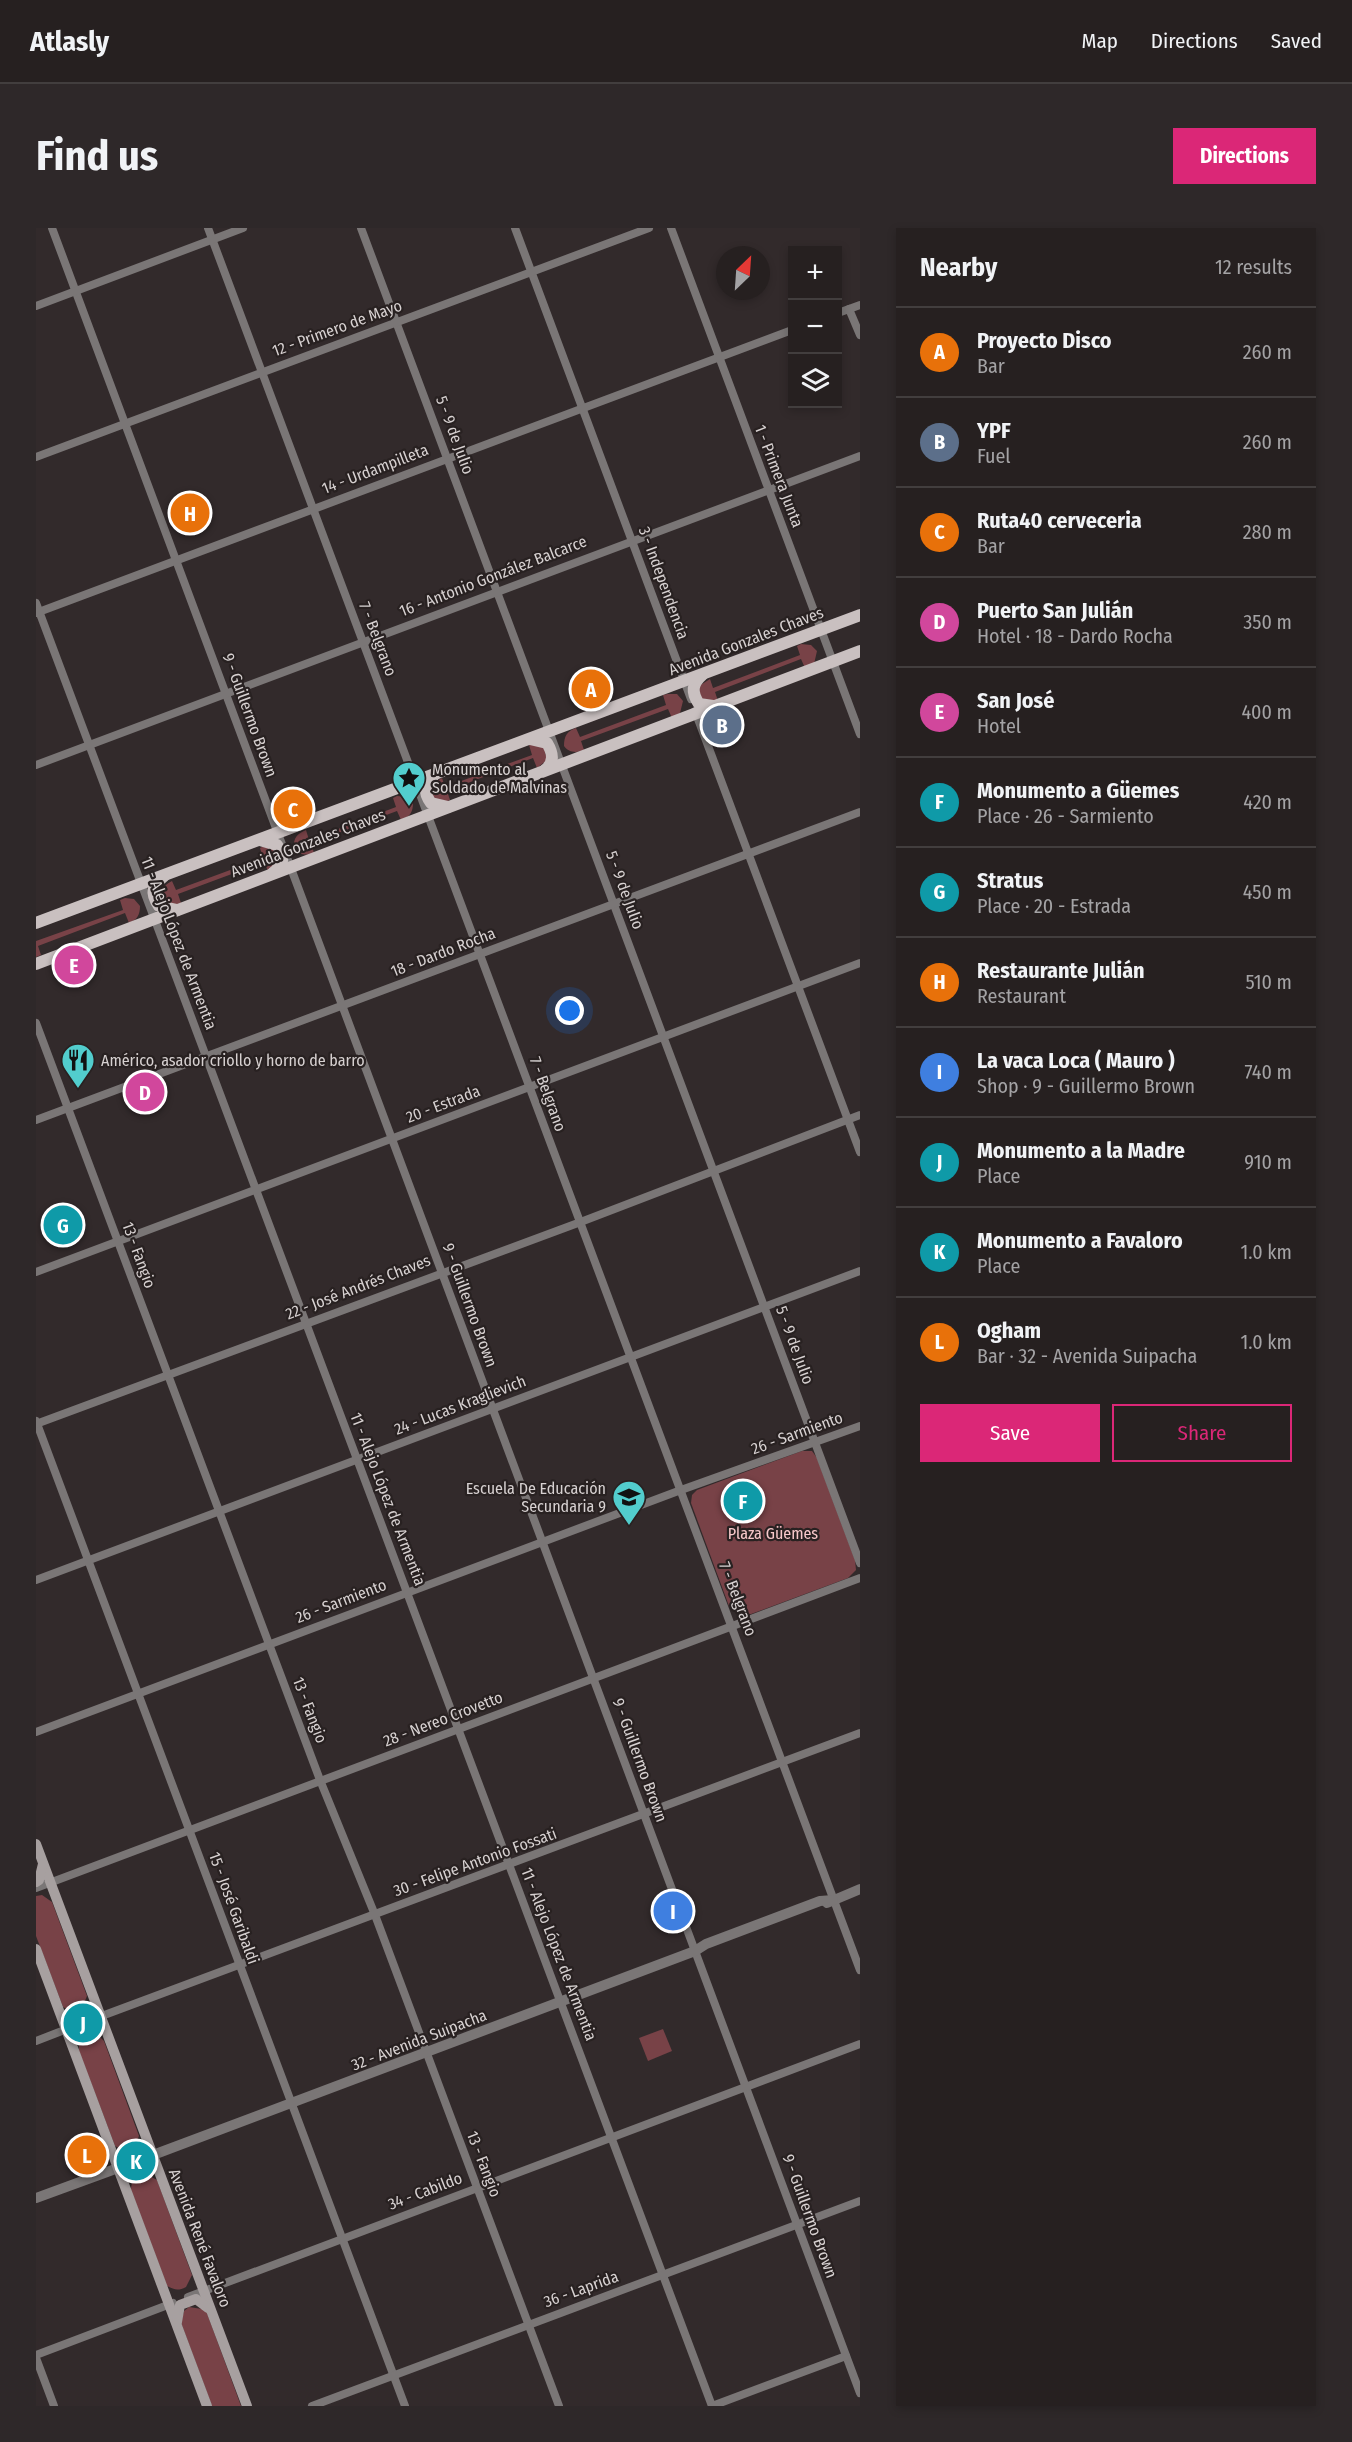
<!DOCTYPE html>
<meta charset="utf-8">
<style>
body{margin:0;font-family:"Fira Sans Condensed",sans-serif;background:#2e2829;color:#f1f3f6}
.controls{position:absolute;right:18px;top:18px;display:grid;overflow:hidden;border-radius:0px;box-shadow:0 3px 9px #0003}
.controls button{width:54px;height:54px;display:grid;place-items:center;padding:0;border:0;border-bottom:2px solid #423e3e;background:#262020;color:#f1f3f6;font:30px sans-serif}
.compass{position:absolute;left:680px;top:18px;width:54px;height:54px;border-radius:50%;background:#262020;box-shadow:0 3px 9px #0003;rotate:25deg}
.you{position:absolute;left:534px;top:783px;width:21px;height:21px;margin:-15px;border:4px solid #fff;border-radius:50%;background:#1a73e8;box-shadow:0 0 0 9px #1a73e833}
.badge{display:grid;place-items:center;width:39px;height:39px;border-radius:50%;background:#db2777;color:#fff;font-size:20px;font-weight:700}
.pin{position:absolute;translate:-50% -50%;border:3px solid #fff;box-shadow:0 2px 6px #0006}
.list{margin:0;padding:0;list-style:none}
h2{display:flex;justify-content:space-between;align-items:center;height:78px;margin:0;padding:0 24px;font-size:26px}
h2 small{font-size:20px;font-weight:400;color:#a4a3a5}
.list li{display:grid;grid-template-columns:39px 1fr auto;gap:18px;align-items:center;box-sizing:border-box;height:90px;padding:0 24px;border-top:2px solid #423e3e}
.list b{display:block;font-size:22px;white-space:nowrap}
.list p{margin:0;font-size:20px;white-space:nowrap;color:#a4a3a5}
.list em{font-size:20px;font-style:normal;color:#a4a3a5}
.actions{display:flex;gap:12px;padding:18px 24px}
.actions a{flex:1;padding:14px 0;border:2px solid #db2777;border-radius:0px;text-align:center;font-size:21px;color:#db2777}
.actions .main{background:#db2777;color:#fff}
.icon{flex:none;width:33px;height:33px;fill:none;stroke:currentColor;stroke-width:2;stroke-linecap:round;stroke-linejoin:round}
.map{position:relative;flex:none;width:824px;height:2178px;overflow:hidden;border-radius:0px}
header{display:flex;align-items:center;gap:36px;box-sizing:border-box;height:84px;padding:0 30px;background:#262020;border-bottom:2px solid #423e3e}
header strong{font-size:28px}
nav{display:flex;gap:33px;margin-inline-start:auto;font-size:21px}
.intro{display:flex;align-items:center;justify-content:space-between;box-sizing:border-box;height:144px;padding:0 36px}
h1{margin:0;font-size:42px}
.button{padding:15px 27px;border-radius:0px;background:#db2777;color:#fff;font-size:21px;font-weight:700}
main{display:flex;gap:36px;padding:0 36px}
aside{flex:1;background:#262020;border-radius:0px;box-shadow:0 3px 9px #0003}
.map>svg:first-child{display:block}
.green{fill:#784247}
.lines{fill:none;stroke-linecap:round;stroke-linejoin:round}
.pedestrian{stroke:#7a7676;stroke-width:6}
.minor{stroke:#7a7676;stroke-width:8}
.tertiary{stroke:#7a7676;stroke-width:10}
.secondary{stroke:#a7a0a0;stroke-width:10}
.primary{stroke:#c9c0c0;stroke-width:12}
.labels{text-anchor:middle;dominant-baseline:central;stroke-width:4.5;stroke-linejoin:round;paint-order:stroke}
.street-label{font-size:16px;fill:#d7d1d1;stroke:#282121}
.poi-label{font-size:16px;fill:#d7d1d1;stroke:#282121;text-anchor:start}
.park-label{font-size:16px;fill:#f7c8ca;stroke:#282121}
</style>
<header>
<strong>Atlasly</strong>
<nav><a>Map</a><a>Directions</a><a>Saved</a></nav>
</header>
<div class="intro"><h1>Find us</h1><a class="button">Directions</a></div>
<main>
<div class="map">
<svg width="824" height="2178" viewBox="0 0 824 2178">
<rect width="100%" height="100%" fill="#322a2b"/>
<!-- green -->
<g class="green">
<path d="M765,416L775,417L781,423L778,436L769,440L765,431L679,464L682,473L664,471L663,458L674,451L677,460L764,427L761,418Z"/>
<path d="M632,466H641L647,473L644,485L636,490L632,481L545,513L548,522C541,525 533,525 528,518C528,508 531,503 540,500L544,509L630,477L627,467Z"/>
<path d="M497,515L507,516L511,532L501,540L497,530L411,563L414,572L409,574L396,570L395,557L406,550L409,559L496,527L493,517Z"/>
<path d="M361,568L371,569L377,575C377,584 374,589 365,592L361,583L275,615L278,625C271,628 262,627 258,620C257,610 261,606 270,602L273,612L360,579L357,570Z"/>
<path d="M228,618L238,619L244,630L232,643L228,634L142,666L145,675L140,677L127,673C122,664 128,657 136,653L140,662L227,630L224,620Z"/>
<path d="M89,670L98,671L104,678C104,687 101,692 93,695L89,685L2,718L5,727L0,729V713L87,682L84,672Z"/>
<path d="M766,1223H776L781,1230L819,1332L820,1342L812,1350L715,1386L702,1387L693,1378L655,1275L656,1267L661,1262Z"/>
<path d="M6,1667L16,1674L51,1768L46,1780C38,1784 34,1783 27,1779L0,1708V1668Z"/>
<path d="M627,1801L636,1823L612,1833L603,1810Z"/>
<path d="M51,1807L64,1809L68,1813L103,1908L98,1920C90,1923 86,1922 79,1918L43,1823V1816Z"/>
<path d="M110,1946L121,1952L156,2047L150,2059C142,2063 139,2062 131,2058L95,1962C95,1952 100,1947 110,1946Z"/>
<path d="M153,2079L166,2081L171,2085L205,2178H176L145,2095L148,2083Z"/>
</g>
<g class="lines">
<!-- pedestrian -->
<path class="pedestrian" d="M54,1786L63,1789C56,1803 46,1806 31,1801C37,1791 42,1787 54,1786Z"/>
<!-- minor -->
<g class="minor">
<path d="M16,0L824,2165"/>
<path d="M172,0L824,1742"/>
<path d="M325,0L824,1335"/>
<path d="M479,0L655,471"/>
<path d="M635,0L824,506"/>
<path d="M0,78L207,0"/>
<path d="M813,81L824,107"/>
<path d="M802,85L824,77"/>
<path d="M0,229L613,0"/>
<path d="M0,375L676,2178"/>
<path d="M0,385L756,102"/>
<path d="M659,483L824,924"/>
<path d="M0,537L824,228"/>
<path d="M0,795L284,1552L339,1687L523,2178"/>
<path d="M0,892L824,584"/>
<path d="M0,1044L824,735"/>
<path d="M0,1193L369,2178"/>
<path d="M0,1196L542,995L824,887"/>
<path d="M0,1352L824,1043"/>
<path d="M0,1504L645,1262L824,1198"/>
<path d="M0,1660L824,1350"/>
<path d="M63,1789L824,1505"/>
<path d="M0,1813L31,1801"/>
<path d="M152,2069L824,1816"/>
<path d="M0,2127L137,2075"/>
<path d="M0,2130L18,2178"/>
<path d="M276,2178L824,1973"/>
<path d="M676,2178L810,2128"/>
</g>
<!-- tertiary -->
<g class="tertiary">
<path d="M791,1675L824,1661"/>
<path d="M82,1940C98,1944 107,1941 117,1927"/>
<path d="M0,1970L82,1940L96,1925L106,1924L117,1927L659,1723L670,1716L784,1673L797,1672"/>
</g>
<!-- secondary -->
<g class="secondary">
<path d="M0,1616L211,2178"/>
<path d="M0,1654L3,1652L7,1636"/>
<path d="M0,1721L171,2178"/>
<path d="M141,2094L144,2077L160,2071L172,2080"/>
</g>
<!-- primary -->
<g class="primary">
<path d="M666,447C656,456 655,464 663,476L677,478"/>
<path d="M494,511L511,515C517,525 519,534 509,542"/>
<path d="M398,547C388,556 387,564 395,575L412,579"/>
<path d="M224,612L241,617C249,629 248,636 237,645"/>
<path d="M128,648C116,658 114,665 123,678L141,682"/>
<path d="M0,695L824,387"/>
<path d="M0,736L824,423"/>
</g>
</g>
<!-- icons -->
<defs>
<symbol id="sight-pin" viewBox="-11 -11 22 30"><path d="M0 17L-7.5 6A9.5 9.5 0 1 1 7.5 6Z" fill="#52cdcd" stroke="#282121"/><path d="M0-6L1.8-2.2L6-1.7L2.9 1.2L3.7 5.4L0 3.3L-3.7 5.4L-2.9 1.2L-6-1.7L-1.8-2.2Z" fill="#111"/></symbol>
<symbol id="restaurant-pin" viewBox="-11 -11 22 30"><path d="M0 17L-7.5 6A9.5 9.5 0 1 1 7.5 6Z" fill="#52cdcd" stroke="#282121"/><path d="M-5-6h1v4h1v-4h1v4h1v-4h1v5L-1.5 .5V6h-2V.5L-5-1ZM5-6V6H3V1.5H1.5Q1.5-4 5-6Z" fill="#111"/></symbol>
<symbol id="school-pin" viewBox="-11 -11 22 30"><path d="M0 17L-7.5 6A9.5 9.5 0 1 1 7.5 6Z" fill="#52cdcd" stroke="#282121"/><path d="M0-5L7-2L0 1L-7-2ZM-4 1L0 2.5L4 1V4Q0 6-4 4Z" fill="#111"/></symbol>
</defs>
<g fill-rule="evenodd">
<use href="#sight-pin" x="354" y="531" width="38" height="52"/>
<use href="#restaurant-pin" x="23" y="813" width="38" height="52"/>
<use href="#school-pin" x="574" y="1250" width="38" height="52"/>
</g>
<g class="labels">
<!-- street labels -->
<g class="street-label">
<text transform="translate(301 100) rotate(-20)">12 - Primero de Mayo</text>
<text transform="translate(419 207) rotate(70)">5 - 9 de Julio</text>
<text transform="translate(339 241) rotate(-21)">14 - Urdampilleta</text>
<text transform="translate(743 248) rotate(69)">1 - Primera Junta</text>
<text transform="translate(457 348) rotate(-21)">16 - Antonio González Balcarce</text>
<text transform="translate(628 355) rotate(70)">3 - Independencia</text>
<text transform="translate(342 411) rotate(69)">7 - Belgrano</text>
<text transform="translate(710 413) rotate(-21)">Avenida Gonzales Chaves</text>
<text transform="translate(214 487) rotate(70)">9 - Guillermo Brown</text>
<text transform="translate(272 615) rotate(-21)">Avenida Gonzales Chaves</text>
<text transform="translate(589 662) rotate(70)">5 - 9 de Julio</text>
<text transform="translate(143 715) rotate(69)">11 - Alejo López de Armentia</text>
<text transform="translate(407 724) rotate(-21)">18 - Dardo Rocha</text>
<text transform="translate(512 866) rotate(70)">7 - Belgrano</text>
<text transform="translate(407 876) rotate(-21)">20 - Estrada</text>
<text transform="translate(103 1027) rotate(70)">13 - Fangio</text>
<text transform="translate(322 1059) rotate(-21)">22 - José Andrés Chaves</text>
<text transform="translate(434 1077) rotate(70)">9 - Guillermo Brown</text>
<text transform="translate(759 1117) rotate(70)">5 - 9 de Julio</text>
<text transform="translate(424 1177) rotate(-21)">24 - Lucas Kraglievich</text>
<text transform="translate(761 1205) rotate(-20)">26 - Sarmiento</text>
<text transform="translate(352 1271) rotate(69)">11 - Alejo López de Armentia</text>
<text transform="translate(702 1371) rotate(69)">7 - Belgrano</text>
<text transform="translate(305 1373) rotate(-21)">26 - Sarmiento</text>
<text transform="translate(274 1482) rotate(69)">13 - Fangio</text>
<text transform="translate(407 1491) rotate(-21)">28 - Nereo Crovetto</text>
<text transform="translate(604 1532) rotate(70)">9 - Guillermo Brown</text>
<text transform="translate(439 1634) rotate(-20)">30 - Felipe Antonio Fossati</text>
<text transform="translate(198 1680) rotate(70)">15 - José Garibaldi</text>
<text transform="translate(523 1726) rotate(69)">11 - Alejo López de Armentia</text>
<text transform="translate(383 1812) rotate(-21)">32 - Avenida Suipacha</text>
<text transform="translate(448 1936) rotate(69)">13 - Fangio</text>
<text transform="translate(389 1963) rotate(-21)">34 - Cabildo</text>
<text transform="translate(774 1988) rotate(70)">9 - Guillermo Brown</text>
<text transform="translate(164 2010) rotate(69)">Avenida René Favaloro</text>
<text transform="translate(545 2061) rotate(-20)">36 - Laprida</text>
</g>
<!-- poi labels -->
<g class="poi-label">
<text x="396" y="541">Monumento al<tspan x="396" dy="18">Soldado de Malvinas</tspan></text>
<text x="65" y="832">Américo, asador criollo y horno de barro</text>
<text x="570" y="1260" text-anchor="end">Escuela De Educación<tspan x="570" dy="18">Secundaria 9</tspan></text>
</g>
<!-- park labels -->
<g class="park-label">
<text x="737" y="1305">Plaza Güemes</text>
</g>
</g>
</svg>
<div class="controls">
<button>+</button>
<button>−</button>
<button><svg class="icon" aria-label="layers" viewBox="0 0 24 24"><path d="M12 4l9 5-9 5-9-5zM3 14l9 5 9-5"/></svg></button>
</div>
<svg class="compass" viewBox="-18 -18 36 36"><path d="M0-13l5 13h-10z" fill="#e53935"/><path d="M0 13l5-13h-10z" fill="#a4a3a5"/></svg>
<div class="you"></div>
<div class="pin badge" style="left:555px;top:461px;background:#e8710a">A</div>
<div class="pin badge" style="left:686px;top:497px;background:#5c6f8a">B</div>
<div class="pin badge" style="left:257px;top:581px;background:#e8710a">C</div>
<div class="pin badge" style="left:109px;top:864px;background:#d1479c">D</div>
<div class="pin badge" style="left:38px;top:737px;background:#d1479c">E</div>
<div class="pin badge" style="left:707px;top:1273px;background:#0f9aa8">F</div>
<div class="pin badge" style="left:27px;top:997px;background:#0f9aa8">G</div>
<div class="pin badge" style="left:154px;top:285px;background:#e8710a">H</div>
<div class="pin badge" style="left:637px;top:1683px;background:#3f7fe0">I</div>
<div class="pin badge" style="left:47px;top:1795px;background:#0f9aa8">J</div>
<div class="pin badge" style="left:100px;top:1933px;background:#0f9aa8">K</div>
<div class="pin badge" style="left:51px;top:1927px;background:#e8710a">L</div>
</div>
<aside>
<h2>Nearby<small>12 results</small></h2>
<ul class="list">
<li><span class="badge" style="background:#e8710a">A</span><div><b>Proyecto Disco</b><p>Bar</p></div><em>260 m</em></li>
<li><span class="badge" style="background:#5c6f8a">B</span><div><b>YPF</b><p>Fuel</p></div><em>260 m</em></li>
<li><span class="badge" style="background:#e8710a">C</span><div><b>Ruta40 cerveceria</b><p>Bar</p></div><em>280 m</em></li>
<li><span class="badge" style="background:#d1479c">D</span><div><b>Puerto San Julián</b><p>Hotel · 18 - Dardo Rocha</p></div><em>350 m</em></li>
<li><span class="badge" style="background:#d1479c">E</span><div><b>San José</b><p>Hotel</p></div><em>400 m</em></li>
<li><span class="badge" style="background:#0f9aa8">F</span><div><b>Monumento a Güemes</b><p>Place · 26 - Sarmiento</p></div><em>420 m</em></li>
<li><span class="badge" style="background:#0f9aa8">G</span><div><b>Stratus</b><p>Place · 20 - Estrada</p></div><em>450 m</em></li>
<li><span class="badge" style="background:#e8710a">H</span><div><b>Restaurante Julián</b><p>Restaurant</p></div><em>510 m</em></li>
<li><span class="badge" style="background:#3f7fe0">I</span><div><b>La vaca Loca ( Mauro )</b><p>Shop · 9 - Guillermo Brown</p></div><em>740 m</em></li>
<li><span class="badge" style="background:#0f9aa8">J</span><div><b>Monumento a la Madre</b><p>Place</p></div><em>910 m</em></li>
<li><span class="badge" style="background:#0f9aa8">K</span><div><b>Monumento a Favaloro</b><p>Place</p></div><em>1.0 km</em></li>
<li><span class="badge" style="background:#e8710a">L</span><div><b>Ogham</b><p>Bar · 32 - Avenida Suipacha</p></div><em>1.0 km</em></li>
</ul>
<div class="actions"><a class="main">Save</a><a>Share</a></div>
</aside>
</main>
